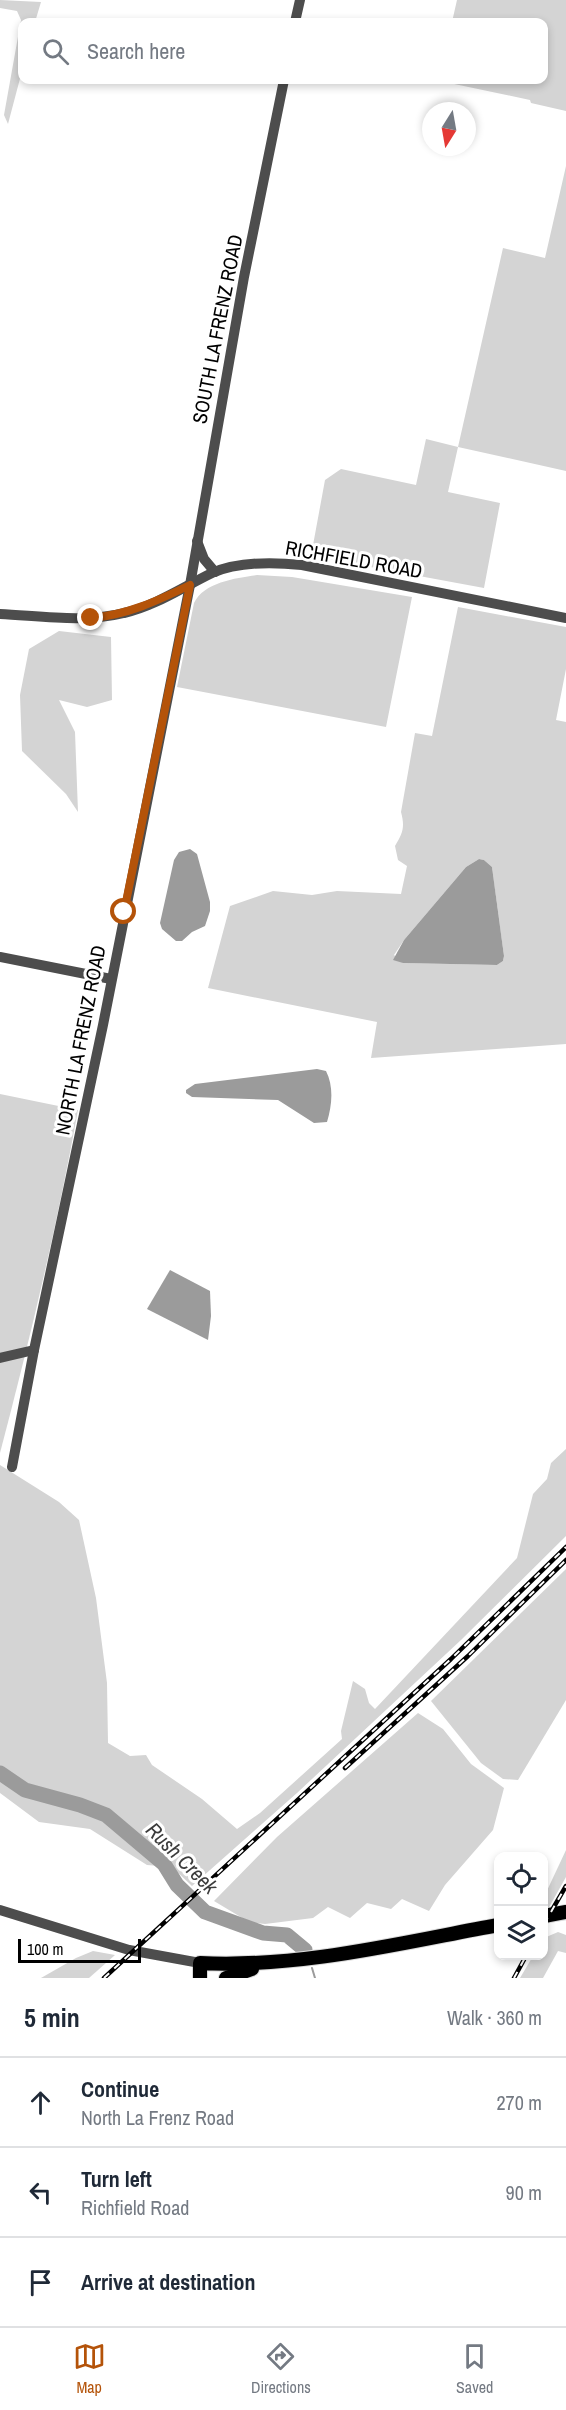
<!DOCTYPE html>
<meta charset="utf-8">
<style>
body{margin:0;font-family:"Archivo Narrow",sans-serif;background:#f2f2f3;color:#1f2937}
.controls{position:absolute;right:18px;bottom:18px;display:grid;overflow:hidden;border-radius:12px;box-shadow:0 3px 9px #0003}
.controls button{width:54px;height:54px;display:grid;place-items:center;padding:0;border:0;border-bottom:2px solid #e0e1e3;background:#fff;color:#1f2937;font:30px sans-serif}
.compass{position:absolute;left:422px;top:102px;width:54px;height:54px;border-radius:50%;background:#fff;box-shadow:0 3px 9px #0003;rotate:191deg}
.scale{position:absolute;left:18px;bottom:15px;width:123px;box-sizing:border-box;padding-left:6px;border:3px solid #000;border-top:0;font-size:16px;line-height:21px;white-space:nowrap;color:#000;-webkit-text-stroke:4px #fff;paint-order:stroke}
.stop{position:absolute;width:18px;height:18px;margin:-14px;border:4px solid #b45309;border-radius:50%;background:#fff}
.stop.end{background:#b45309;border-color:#fff;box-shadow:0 2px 6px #0008}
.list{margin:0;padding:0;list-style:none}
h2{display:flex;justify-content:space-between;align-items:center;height:78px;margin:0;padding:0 24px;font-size:26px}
h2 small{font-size:20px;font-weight:400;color:#747a83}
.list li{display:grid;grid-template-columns:39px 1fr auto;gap:18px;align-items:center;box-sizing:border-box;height:90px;padding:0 24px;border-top:2px solid #e0e1e3}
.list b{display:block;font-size:22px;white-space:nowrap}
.list p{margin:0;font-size:20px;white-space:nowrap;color:#747a83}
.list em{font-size:20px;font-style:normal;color:#747a83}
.icon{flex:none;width:33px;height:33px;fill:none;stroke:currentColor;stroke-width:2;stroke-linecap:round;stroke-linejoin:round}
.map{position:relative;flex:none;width:566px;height:1978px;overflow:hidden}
.search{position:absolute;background:#fff;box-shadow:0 3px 9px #0003;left:18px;right:18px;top:18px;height:66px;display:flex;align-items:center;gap:15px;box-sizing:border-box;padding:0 21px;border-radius:12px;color:#747a83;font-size:22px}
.sheet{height:348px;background:#fff}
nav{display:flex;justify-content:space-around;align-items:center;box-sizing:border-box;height:84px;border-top:2px solid #e0e1e3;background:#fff;font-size:16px;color:#747a83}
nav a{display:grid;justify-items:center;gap:3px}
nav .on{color:#b45309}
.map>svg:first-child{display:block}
.green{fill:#d4d4d4;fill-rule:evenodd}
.water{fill:#9b9b9b}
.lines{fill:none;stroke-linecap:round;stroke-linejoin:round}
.stream{stroke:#9b9b9b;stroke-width:2}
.river{stroke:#9b9b9b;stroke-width:15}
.major-casing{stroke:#dbdbdb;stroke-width:16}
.minor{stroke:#4d4d4d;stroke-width:10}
.major{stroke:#000;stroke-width:14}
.rail-casing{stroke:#000;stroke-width:4.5}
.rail{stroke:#fff;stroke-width:2;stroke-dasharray:7;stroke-linecap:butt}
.route{stroke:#b45309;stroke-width:8}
.labels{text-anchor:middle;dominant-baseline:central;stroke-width:6;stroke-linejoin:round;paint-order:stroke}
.street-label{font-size:20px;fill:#000;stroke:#fff}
.water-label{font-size:21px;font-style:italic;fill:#3c3c3c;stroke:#fff}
</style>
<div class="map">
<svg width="566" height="1978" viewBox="0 0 566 1978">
<rect width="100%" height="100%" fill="#fff"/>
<!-- green -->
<g class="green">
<path d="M0,0L41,2L35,22H22V71L8,124L4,115L21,20L17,11L0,8Z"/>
<path d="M457,0H566V111L531,103L530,100L440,81L544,80V22H452Z"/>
<path d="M566,166V471L458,447L448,492L500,503L484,588L311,556L325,480L341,469L416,485L426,439L458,447L503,248L545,258Z"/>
<path d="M257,575L292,577L412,597L386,727L177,687L194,603C204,582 236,578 257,575Z"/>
<path d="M458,607L566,627V669L556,720L566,722V1044L371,1058L377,1022L208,988L230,906L273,891L312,895L337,891L401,894L407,866L398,860L395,846C403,833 405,827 401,812L415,733L432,736ZM479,859L484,860L492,867L504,956L503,961L497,965L403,963L394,955L404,940L466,867Z"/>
<path d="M59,631L111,637L112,700L87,707L59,700L75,732L78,812L66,794L22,751L20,695L29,649Z"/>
<path d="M0,1094L78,1110C57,1226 30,1339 0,1453Z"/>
<path d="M566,1449V1536L461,1640L297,1793L192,1886L172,1867L147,1865L90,1829L39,1822L0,1793V1465L59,1502L79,1520L96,1598L107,1683L108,1743L130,1756L146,1755L152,1765L202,1799L237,1829L260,1813L342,1739L341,1731L353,1681L365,1689L369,1703L375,1709L517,1558L533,1494L547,1479L551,1463Z"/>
<path d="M566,1569V1700L518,1780L503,1779L481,1763L431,1701Z"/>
<path d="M418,1713L443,1729L471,1764L504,1788L493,1830L445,1885L429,1911L402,1899L391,1909L367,1903L350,1918L328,1907L313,1918L265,1924L249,1922L214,1901L277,1837Z"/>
<path d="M566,1850V1877L548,1909L544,1910V1897Z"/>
<path d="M558,1932L566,1935V1953L558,1951L543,1978H520L533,1956H544V1938Z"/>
<path d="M93,1951L115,1955L89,1978H41L76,1958Z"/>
</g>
<!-- water -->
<g class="water">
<path d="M190,849L197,854L210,902V911L205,926L192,932L182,941H176L162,929L160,923L174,860L179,852Z"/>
<path d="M479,859L484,860L492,867L504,956L503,961L497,965L403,963L393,960L404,940L466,867Z"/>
<path d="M317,1069L326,1071C334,1087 332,1105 327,1122L314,1123L278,1100L192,1097L186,1093V1090L195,1084Z"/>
<path d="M170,1270L210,1291L211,1316L208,1340L147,1309Z"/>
</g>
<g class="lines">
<!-- stream -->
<path class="stream" d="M312,1968L315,1978"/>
<!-- river -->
<path class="river" d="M0,1773L25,1790L80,1805L106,1815L164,1864L177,1885L205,1912L263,1933L287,1935L305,1950"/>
<defs>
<g id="major">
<path d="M544,1916L566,1912"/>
<path d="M200,1978V1963C301,1968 400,1943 498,1925"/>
<path d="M226,1978L252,1969"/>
</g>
</defs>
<!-- major casing -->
<use href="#major" class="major-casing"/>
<!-- minor -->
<g class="minor">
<path d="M295,22L300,0"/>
<path d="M197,541L204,559L215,572"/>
<path d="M0,614C41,616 84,623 124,613C155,606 183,587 212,573C239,561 273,562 302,565L566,618"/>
<path d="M0,957L111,979"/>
<path d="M0,1358L34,1350"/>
<path d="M12,1467L34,1350L103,1025L190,585L244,277L284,80"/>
<path d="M0,1910L129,1950L200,1963"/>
</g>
<!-- major -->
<use href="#major" class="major"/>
<defs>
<g id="rail">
<path d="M345,1768L468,1656L566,1560"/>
<path d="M544,1924L566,1886"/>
<path d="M104,1978L451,1659L566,1547"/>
<path d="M514,1978L526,1956"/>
</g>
</defs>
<!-- rail casing -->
<use href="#rail" class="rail-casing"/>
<!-- rail -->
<use href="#rail" class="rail"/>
</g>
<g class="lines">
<!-- route -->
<path class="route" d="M91,618C127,615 157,601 190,585L124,912"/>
</g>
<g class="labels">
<!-- street labels -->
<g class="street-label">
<text transform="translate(217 329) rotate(-79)">SOUTH LA FRENZ ROAD</text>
<text transform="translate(354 559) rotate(10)">RICHFIELD ROAD</text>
<text transform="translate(80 1040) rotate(-79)">NORTH LA FRENZ ROAD</text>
</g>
<!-- water labels -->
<g class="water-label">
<text transform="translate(182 1858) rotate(45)">Rush Creek</text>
</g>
</g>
</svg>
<div class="controls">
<button><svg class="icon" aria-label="locate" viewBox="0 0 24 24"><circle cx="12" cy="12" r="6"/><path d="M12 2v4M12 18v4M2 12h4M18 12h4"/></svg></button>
<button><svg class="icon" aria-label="layers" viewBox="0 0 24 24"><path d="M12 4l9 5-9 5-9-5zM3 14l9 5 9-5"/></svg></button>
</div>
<svg class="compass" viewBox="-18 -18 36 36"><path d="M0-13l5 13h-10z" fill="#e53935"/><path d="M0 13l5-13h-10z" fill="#747a83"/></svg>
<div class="scale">100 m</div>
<div class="stop" style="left:124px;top:912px"></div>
<div class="stop end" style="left:91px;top:618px"></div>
<div class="search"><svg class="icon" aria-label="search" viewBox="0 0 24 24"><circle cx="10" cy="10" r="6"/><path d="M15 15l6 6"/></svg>Search here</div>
</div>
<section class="sheet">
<h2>5 min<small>Walk · 360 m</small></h2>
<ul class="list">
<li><svg class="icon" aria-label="ahead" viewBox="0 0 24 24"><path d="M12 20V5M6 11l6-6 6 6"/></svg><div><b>Continue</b><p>North La Frenz Road</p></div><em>270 m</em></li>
<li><svg class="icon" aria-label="left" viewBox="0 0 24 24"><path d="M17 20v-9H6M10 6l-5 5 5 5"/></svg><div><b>Turn left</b><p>Richfield Road</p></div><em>90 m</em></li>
<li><svg class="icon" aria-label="arrive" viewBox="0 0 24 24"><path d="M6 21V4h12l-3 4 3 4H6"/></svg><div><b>Arrive at destination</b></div></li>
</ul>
</section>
<nav>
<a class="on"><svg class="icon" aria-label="map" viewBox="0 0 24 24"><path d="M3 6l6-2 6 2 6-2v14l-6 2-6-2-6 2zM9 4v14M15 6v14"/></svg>Map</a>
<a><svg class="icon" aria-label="directions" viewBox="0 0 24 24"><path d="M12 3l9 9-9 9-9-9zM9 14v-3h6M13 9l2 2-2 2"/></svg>Directions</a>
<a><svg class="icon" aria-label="saved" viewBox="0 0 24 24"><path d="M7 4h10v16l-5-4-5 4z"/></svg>Saved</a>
</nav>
